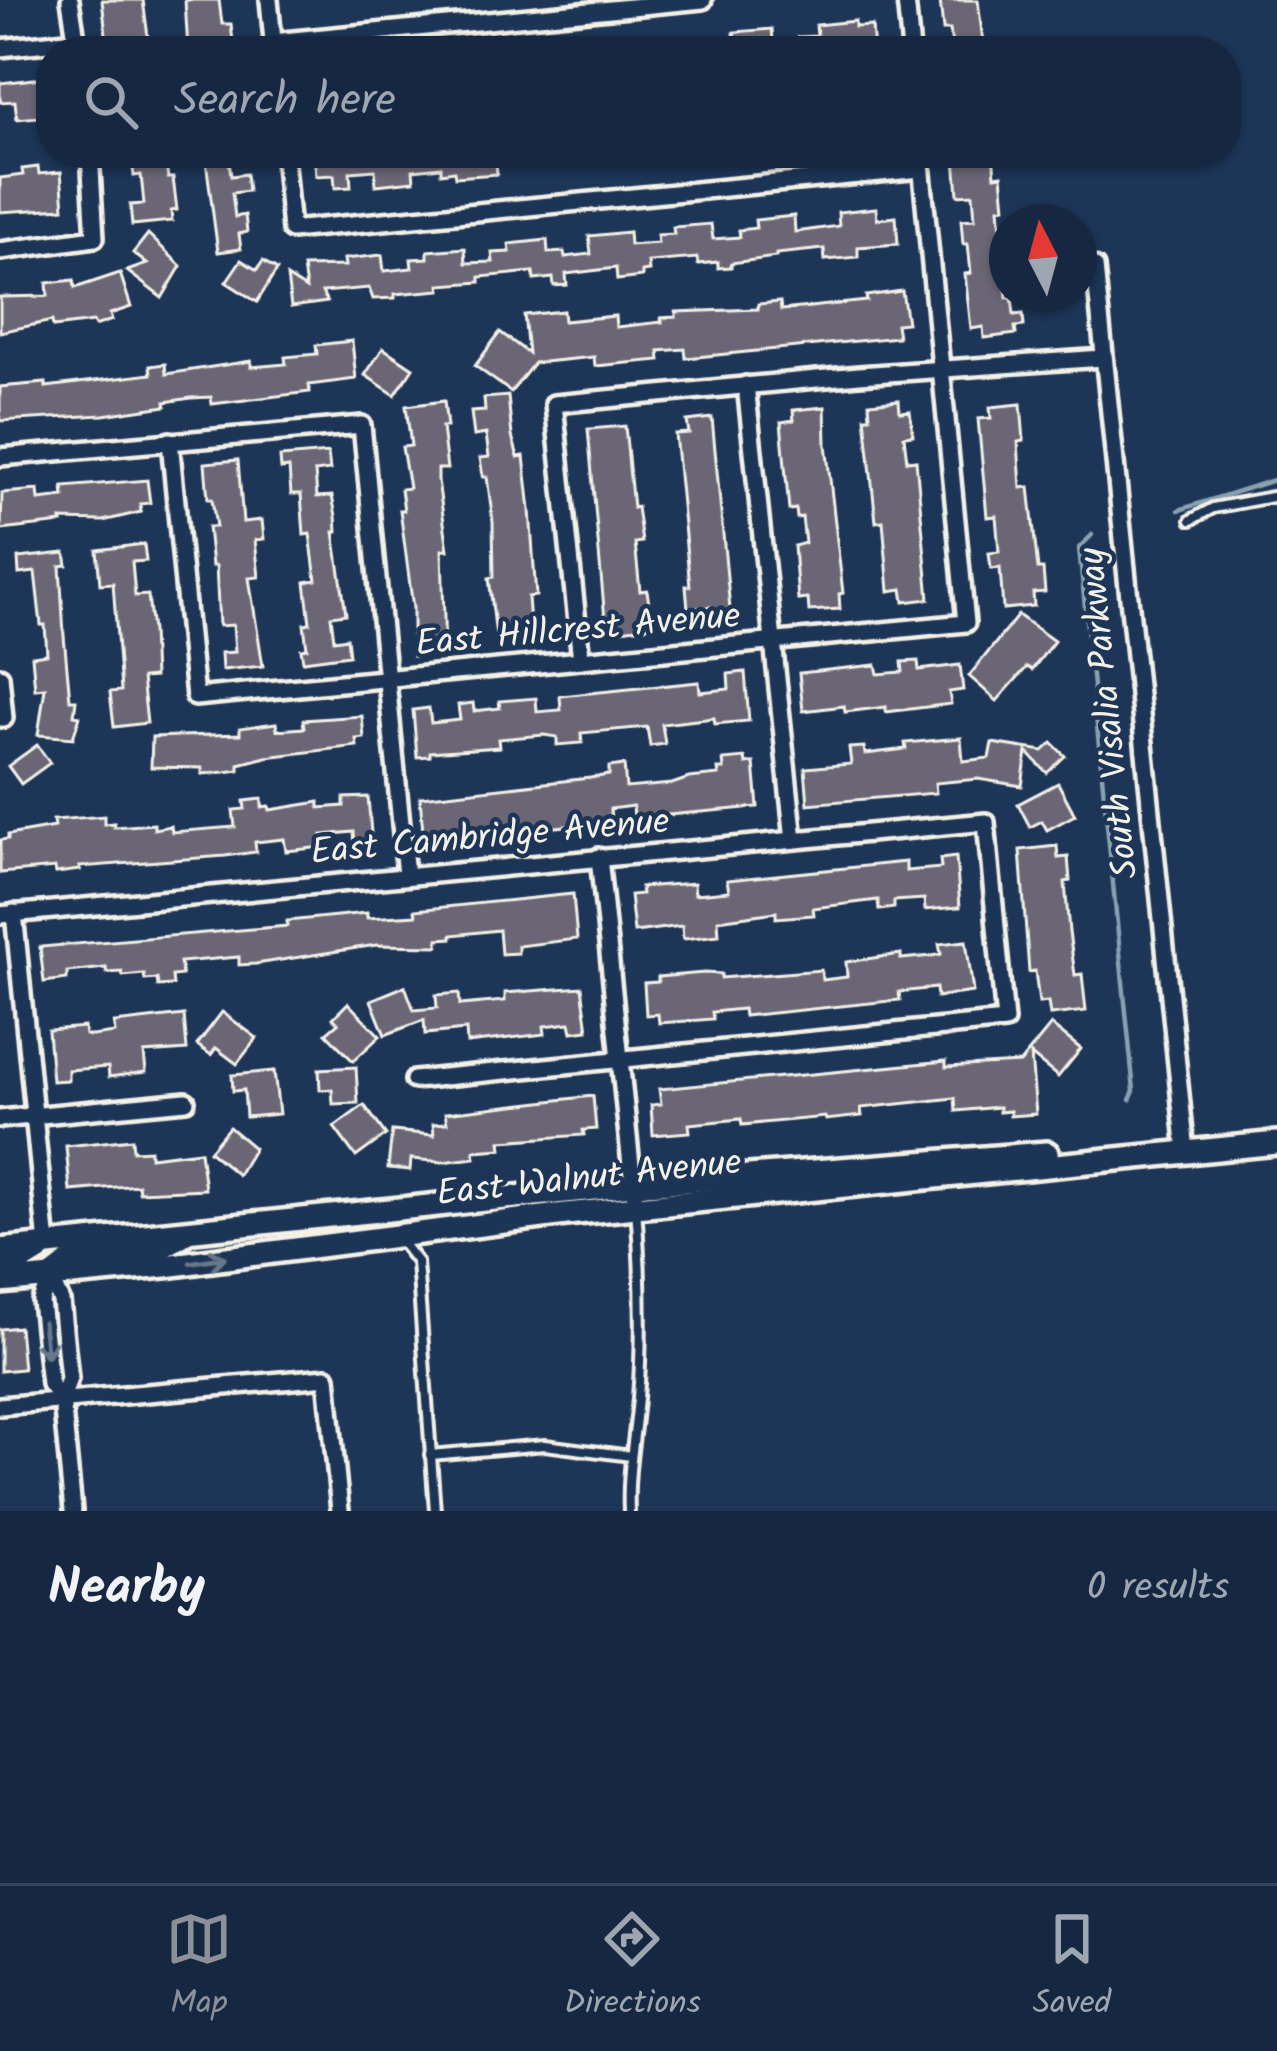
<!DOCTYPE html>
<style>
body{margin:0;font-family:Kalam,sans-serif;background:#1f3048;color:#f1f3f6}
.compass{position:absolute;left:989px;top:204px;width:108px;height:108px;border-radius:50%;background:#162841;box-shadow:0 3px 9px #0004;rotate:354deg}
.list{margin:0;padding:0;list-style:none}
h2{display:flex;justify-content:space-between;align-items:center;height:156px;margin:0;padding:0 48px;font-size:51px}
h2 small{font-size:39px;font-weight:400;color:#9ea6b1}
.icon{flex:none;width:66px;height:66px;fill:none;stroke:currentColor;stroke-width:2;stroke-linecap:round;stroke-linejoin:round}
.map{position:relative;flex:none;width:1277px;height:1511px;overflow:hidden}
.search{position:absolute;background:#162841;box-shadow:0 3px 9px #0004;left:36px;right:36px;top:36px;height:132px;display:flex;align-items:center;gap:30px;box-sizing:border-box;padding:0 42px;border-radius:48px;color:#9ea6b1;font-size:45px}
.sheet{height:372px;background:#162841}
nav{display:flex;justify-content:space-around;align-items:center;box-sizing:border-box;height:168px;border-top:3px solid #35445a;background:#162841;font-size:33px;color:#9ea6b1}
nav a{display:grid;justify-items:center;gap:6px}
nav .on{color:#8c9099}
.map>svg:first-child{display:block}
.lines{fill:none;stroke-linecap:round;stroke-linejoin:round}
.stream{stroke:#8aa1b0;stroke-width:4.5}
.building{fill:#6a6675;stroke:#f4f1e8;stroke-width:3}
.lane-casing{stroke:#f4f1e8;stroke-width:16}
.street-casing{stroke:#f4f1e8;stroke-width:24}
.secondary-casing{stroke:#f4f1e8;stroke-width:30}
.lane{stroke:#1d3557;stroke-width:8}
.street{stroke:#1d3557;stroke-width:15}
.secondary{stroke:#1d3557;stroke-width:21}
.oneway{stroke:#68778a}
.labels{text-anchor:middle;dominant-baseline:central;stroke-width:9;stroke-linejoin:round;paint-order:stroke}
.street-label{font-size:36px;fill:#f4f1e8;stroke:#1d3557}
</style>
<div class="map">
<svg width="1277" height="1511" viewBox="0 0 1277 1511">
<rect width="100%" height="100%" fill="#1d3557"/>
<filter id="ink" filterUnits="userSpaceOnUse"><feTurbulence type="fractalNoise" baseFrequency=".00833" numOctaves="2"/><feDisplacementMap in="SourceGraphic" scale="24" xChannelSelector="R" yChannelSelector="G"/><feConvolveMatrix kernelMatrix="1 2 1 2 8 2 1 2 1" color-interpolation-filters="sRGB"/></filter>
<g filter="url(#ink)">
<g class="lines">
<!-- stream -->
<g class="stream">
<path d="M1179,510L1277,479"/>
<path d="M1092,535L1079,548L1134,1091L1130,1100"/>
</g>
</g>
<!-- building -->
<g class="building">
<path d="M102,0H143L150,51H108Z"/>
<path d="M185,0H219L222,24H231L234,51H188Z"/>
<path d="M940,0H978L983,42L952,46L950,30H943Z"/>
<path d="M855,21V27L872,26L874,51H799L798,37L817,36L816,25Z"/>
<path d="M772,29L774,51H736L734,32Z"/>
<path d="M51,77V116L17,119L15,101L0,102V83Z"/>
<path d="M131,153H164L168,178H173L177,210L171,211L172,221L132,225L130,205L144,204L141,175L134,176Z"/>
<path d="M205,153H228L231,176L246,174L248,191L232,193L235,217L245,215L247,232L239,234L241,249L218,252Z"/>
<path d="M314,153H495L497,174L455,177L454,171L441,173V167L413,170L414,181L376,185L375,170L350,172L351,187L335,188L334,175L316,176Z"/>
<path d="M961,153H993L995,176L1002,175L1005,207L999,208L1007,298H1012L1014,315L1023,314L1024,326L1015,327L1016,334L984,338L983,327L971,329L965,274L971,273L968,244H963L961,220L975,219L973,194L958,195L955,158L962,157Z"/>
<path d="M38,167L39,174L61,172L64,208L0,212V178L23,175L22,169Z"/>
<path d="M876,208L877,219L896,217L898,244L858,247V257L825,260L824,249L776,254V257L731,263V267L718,268V262L698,264L697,258L648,262L649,271L642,272V277L617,280L616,268L566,274L567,285L554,286L553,278L534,280L533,272L480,277V282L440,285L441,290L395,294V298L373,299L369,288L322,292L327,302L291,307L287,277L306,289L303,267L345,266L344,259L382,255L384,271L412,268L411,259L428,258V251L465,248L466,263L493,262L492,253L510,252L509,244L547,240L548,253L564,252L565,257L591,254L589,236L629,232L630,245L658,243L657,235L674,234L673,227L711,224L713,239L740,237L739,230L756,228L755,220L794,216L795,232L839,226L838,212Z"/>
<path d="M148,234L181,266L162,298L127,271L147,264L133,253Z"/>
<path d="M241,260L257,270L263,261L277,270L257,302L226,282Z"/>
<path d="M120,273L131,307L110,314L112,320L95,326L93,322L53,327L52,321L0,332V297L48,296L47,283L74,280L75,288Z"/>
<path d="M902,291L907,323L896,324L898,337L686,358L685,349L659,351L660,360L595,366L594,357L534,363L511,392L475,366L500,332L528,353L524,315L563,311L564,321L615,316L616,327L662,322L661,318L676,317V312L758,309V304L780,302L781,310L867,301L866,296Z"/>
<path d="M352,341L356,379L309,385L310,392L212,404L211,397L191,398L165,402L166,406L103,415L0,421V387L46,383V387L151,374L150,366L165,364L166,374L251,361V367L286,364L285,357L317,354L316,345Z"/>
<path d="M383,348L413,368L395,395L365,375Z"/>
<path d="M508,396L512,436L518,457L524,456L530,510L536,596L528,597L530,624L545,623L547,640L497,644L489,578L494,577L493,522L487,477H483L480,458L489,457L486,434L474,436L471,412L485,411L484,398Z"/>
<path d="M899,400L900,412L910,411L913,435L904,436L907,461L916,460L929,599L904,602L902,589L889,591L883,521L876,522L865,417H870L869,403Z"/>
<path d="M444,401L447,427H442L447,469H438V481L448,550H442L445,653L413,656V608L400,510H404L401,489L409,488L402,447L411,446L406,406Z"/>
<path d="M1021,404L1024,441L1018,442L1021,488L1029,487L1038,569H1043L1045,592L1033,593L1034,606L1003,609L1000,568L991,569L989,553L999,552L996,516L987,517L978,419L991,418L990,407Z"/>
<path d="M825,407L826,444L843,593L839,594L840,609L809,611L808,599L798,600L794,546L805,543L802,517L797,518L796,509L789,510L781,422L794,420L793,410Z"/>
<path d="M712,418L731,619L713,620L711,607L688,609L686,586H690L675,434L689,433L687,421Z"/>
<path d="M625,426L633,508L637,507L642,542L635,543L640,591L647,590L652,626L620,630L618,619L605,620L588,429Z"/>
<path d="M328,453L330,470L315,472L317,497L332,496L336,516L337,532H334L346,614L331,616L334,640L347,638L349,655L303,661L301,649L307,648L304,624L310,623L305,582L316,580L310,534L304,535L301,494H291L289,468L281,469L280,457Z"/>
<path d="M238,460L243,522L262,520L264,539L255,540L259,577L249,578L263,666L222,670L221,653L235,652L233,625L219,626L216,566H212L208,527H216L212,499H208L205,463Z"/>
<path d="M147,480L150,503L140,504L141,512L103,521L61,520L62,523L1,530L2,493L38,490L39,500L64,497L63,487Z"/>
<path d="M144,544L146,561L132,562L135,596L148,595L152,631L154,677L142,678L147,723L114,727L110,692L121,691L113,583L100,584L97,550Z"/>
<path d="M65,553L67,565L60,566L64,636L70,700H76L74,715L80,716L73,738L38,735L45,688L35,689L32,656L47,654L45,625H41L35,572L19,574L18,558Z"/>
<path d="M1018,615L1054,641L1032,670L1027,667L997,701L969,676Z"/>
<path d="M918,661L919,670L960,665L963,690L949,692L951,704L886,712V707L845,712L844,706L803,711L799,673L876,665L878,674L903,672L902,662Z"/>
<path d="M745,672L749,721L715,724L714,718L662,724L665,744L650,746L647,727L581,733L582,743L557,745V737L544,735L498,739L499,747L430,752V756L417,757L413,710L429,708L431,723L460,720L458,705L473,703L474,711L500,708L499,701L536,698L537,712L561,710L560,696L699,682L700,692L729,689L728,674Z"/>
<path d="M362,716L364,738L356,739L357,746L266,757L239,764V770L225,772L202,774V768L151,767L152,737L240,734V728L276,723L277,730L304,728L303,720Z"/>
<path d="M961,738L963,761L989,758L992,743L1043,751L1052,743L1065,756L1047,773L1027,752L1022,786L978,779L935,783L936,793L808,804L805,768L851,764L849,748L864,747L865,754L906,749L905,743Z"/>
<path d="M37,745L50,763L21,784L8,766Z"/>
<path d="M745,758L746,764L754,763L758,807L634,818L633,806L610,809L611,819L578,825L444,837L443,831L423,832L420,797L590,778L609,775V767L624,765L626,788L672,784L689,778L719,775L718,769H724L723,760Z"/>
<path d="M1058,783L1075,815L1047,830L1042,821L1030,827L1018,804Z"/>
<path d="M368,797L372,845L355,846L354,832L322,835L323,847L286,851L284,839L255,842L256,852L225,856L79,867L80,870L56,873L55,868L0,873V840L8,839V835L54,827L53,820L104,816V824L114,823V827L154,824V829L171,826L172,832L235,827L233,810L245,809L244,801L262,799V807L269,806L270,810L319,802V808L344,806V798Z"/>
<path d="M1057,846L1058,858L1068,857L1070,881L1065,882L1069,932L1075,975L1082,974L1086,1011L1050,1015L1048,1002L1039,1003L1035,971L1029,972L1020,850Z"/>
<path d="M956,857L960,907L925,910L924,899L894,901V908L879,910L878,900L813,908L814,915L776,918V912L718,920L719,935L683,939L682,926L634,932L630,895L642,894L641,887L694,883L695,894L729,891L727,880L906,862V871L941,868L940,859Z"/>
<path d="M573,894L577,939L518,946V953L501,954L499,930L452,935V938L438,939V946L376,945L256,964L239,965V957L180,962L182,975L172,976L173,985L158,986L157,979L145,980L144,974L123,976L122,972L107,973L106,968L67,972V979L44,982L40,947L287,926V921L367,913V918L416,915L415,910Z"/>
<path d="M966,941L973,992L937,997L936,988L899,992L900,1000L744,1016L743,1009L712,1012L713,1019L688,1021L659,1023L658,1014L646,1015L644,983L658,982V977L704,973L721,974V978L821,970L822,980L847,977L846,962L901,954V959L932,956L941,954L939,944Z"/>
<path d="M405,986L414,1010L437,1008L436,995L459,993L460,1005L505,1001V993L582,987L588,1030L572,1032L570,1023L544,1026L545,1034L467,1043L466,1030L425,1034L424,1020L385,1035L371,1000Z"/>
<path d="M348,1003L380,1036L353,1061L326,1033L338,1023L333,1018Z"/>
<path d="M222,1012L257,1038L237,1064L216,1048L211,1055L197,1045Z"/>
<path d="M184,1015L187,1050L144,1053L146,1072L109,1077L108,1067L68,1070V1080L52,1081L48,1030L84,1027L85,1035L92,1036L115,1033L114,1023Z"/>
<path d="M1051,1025L1081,1049L1058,1077L1031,1055L1036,1114L1010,1116V1111L999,1112V1107L956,1111L955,1098L861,1108L862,1116L826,1120L825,1117L742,1125L741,1119L689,1124L690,1132L653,1135L651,1105L661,1104L659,1089L946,1061V1067L1020,1063Z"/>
<path d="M356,1067L358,1103L333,1104L332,1089L320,1090L319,1069Z"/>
<path d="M274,1071L279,1114L246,1117L244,1090L233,1091L232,1075Z"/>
<path d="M593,1096L596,1129L583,1130L584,1135L501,1141L502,1149L474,1151L475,1158L442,1162L411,1159L410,1170L388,1168L392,1131L434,1135L433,1124L447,1123L445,1113Z"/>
<path d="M364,1105L386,1135L356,1157L334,1127Z"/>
<path d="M229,1127L254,1148L238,1175L209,1151Z"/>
<path d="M132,1139L133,1151L150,1150V1157L200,1151L205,1189L139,1192L138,1185L70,1191L66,1146Z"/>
<path d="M19,1327L23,1369L0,1371V1329Z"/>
</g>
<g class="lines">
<defs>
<g id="lane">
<path d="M1191,520L1213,508L1277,496"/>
<path d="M400,1240L417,1262L435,1511"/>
<path d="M430,1455L545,1445L631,1456"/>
<path d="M629,1511C627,1472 635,1436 638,1398C643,1334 641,1272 636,1208"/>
</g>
<g id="street">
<path d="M70,0L78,51"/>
<path d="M269,0L274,51"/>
<path d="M906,0L911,51"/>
<path d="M273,42L703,0"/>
<path d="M0,48L76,40"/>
<path d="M284,153L291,230L921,169"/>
<path d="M0,251L95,238L90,153"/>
<path d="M1095,267L1186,1152"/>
<path d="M746,385L794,840"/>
<path d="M170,441L195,697L966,623L920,153"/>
<path d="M0,457L362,425L406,875"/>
<path d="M581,660L554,404L859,375L1103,358"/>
<path d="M0,676L4,718H0"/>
<path d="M599,857L634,1194"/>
<path d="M14,913L47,1245"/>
<path d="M0,915L986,822L1005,1021L414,1080"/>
<path d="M0,1119L186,1101"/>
<path d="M50,1277L61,1301L69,1378L62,1400L73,1511"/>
<path d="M50,1277L41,1301L50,1384L62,1400"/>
<path d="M0,1406L327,1377L340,1511"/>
</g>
<g id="secondary">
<path d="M0,1250L633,1185L1047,1153"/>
<path d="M0,1266L15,1265L41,1249"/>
<path d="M51,1277L73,1260L156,1251L183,1235"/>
<path d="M0,1282L165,1266L566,1214L1277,1143"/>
</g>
</defs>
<!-- lane casing -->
<use href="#lane" class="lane-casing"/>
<!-- street casing -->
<use href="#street" class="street-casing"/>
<!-- secondary casing -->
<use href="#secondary" class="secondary-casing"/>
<!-- lane -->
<use href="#lane" class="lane"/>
<!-- street -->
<use href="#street" class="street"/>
<!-- secondary -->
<use href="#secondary" class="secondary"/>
</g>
<!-- one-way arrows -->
<defs><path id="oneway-shaft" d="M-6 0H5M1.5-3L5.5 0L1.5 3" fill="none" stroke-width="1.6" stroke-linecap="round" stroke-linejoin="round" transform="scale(3)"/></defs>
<g class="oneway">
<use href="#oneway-shaft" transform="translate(208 1260) rotate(-8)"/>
<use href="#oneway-shaft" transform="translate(45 1340) rotate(84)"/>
</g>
</g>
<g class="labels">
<!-- street labels -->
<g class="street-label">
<text transform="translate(578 631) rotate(-5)">East Hillcrest Avenue</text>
<text transform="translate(1110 713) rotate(-96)">South Visalia Parkway</text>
<text transform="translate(490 838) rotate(-5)">East Cambridge Avenue</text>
<text transform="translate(589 1179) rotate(-6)">East Walnut Avenue</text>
</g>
</g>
</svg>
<svg class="compass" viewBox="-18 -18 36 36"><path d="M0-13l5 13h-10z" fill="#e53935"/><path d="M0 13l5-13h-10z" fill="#9ea6b1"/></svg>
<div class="search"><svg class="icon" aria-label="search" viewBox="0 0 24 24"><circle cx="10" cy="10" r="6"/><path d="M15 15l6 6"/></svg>Search here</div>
</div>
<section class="sheet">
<h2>Nearby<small>0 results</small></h2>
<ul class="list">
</ul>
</section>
<nav>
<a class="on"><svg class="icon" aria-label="map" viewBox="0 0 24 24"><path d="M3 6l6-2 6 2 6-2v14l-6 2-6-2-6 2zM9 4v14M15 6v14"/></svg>Map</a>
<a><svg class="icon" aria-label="directions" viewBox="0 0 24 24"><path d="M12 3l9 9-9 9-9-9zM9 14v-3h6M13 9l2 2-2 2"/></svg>Directions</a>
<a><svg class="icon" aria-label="saved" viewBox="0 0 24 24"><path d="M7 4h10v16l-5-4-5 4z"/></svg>Saved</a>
</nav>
